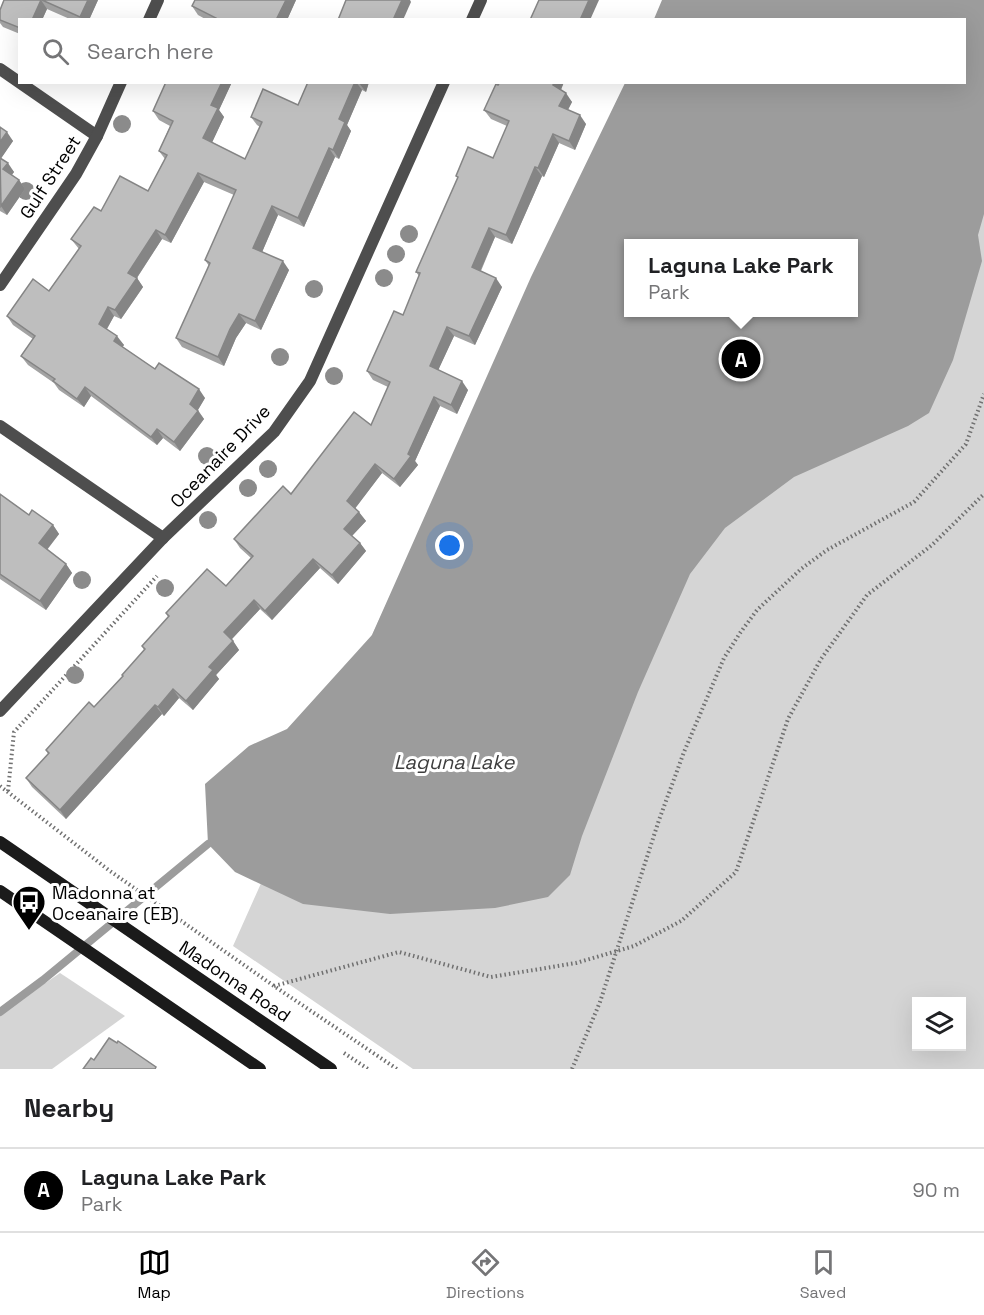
<!DOCTYPE html>
<style>
body{margin:0;font-family:"Space Grotesk",sans-serif;background:#f6f6f6;color:#202124}
.controls{position:absolute;right:18px;bottom:18px;display:grid;overflow:hidden;border-radius:0px;box-shadow:0 6px 24px #0002}
.controls button{width:54px;height:54px;display:grid;place-items:center;padding:0;border:0;border-bottom:2px solid #e0e0e0;background:#fff;color:#202124;font:30px sans-serif}
.you{position:absolute;left:450px;top:546px;width:21px;height:21px;margin:-15px;border:4px solid #fff;border-radius:50%;background:#1a73e8;box-shadow:0 0 0 9px #1a73e833}
.badge{display:grid;place-items:center;width:39px;height:39px;border-radius:50%;background:#000;color:#fff;font-size:20px;font-weight:700}
.pin{position:absolute;translate:-50% -50%;border:3px solid #fff;box-shadow:0 2px 6px #0006}
.popup{position:absolute;left:624px;top:239px;width:234px;height:78px;box-sizing:border-box;display:grid;place-content:center;border-radius:0px;background:#fff;filter:drop-shadow(0 2px 4px #0005);font-size:20px;white-space:nowrap;color:#757577}
.popup b{font-size:22px;color:#202124}
.popup::after{content:'';position:absolute;left:50%;top:100%;margin-left:-12px;border:12px solid transparent;border-top-color:#fff}
.list{margin:0;padding:0;list-style:none}
h2{display:flex;justify-content:space-between;align-items:center;height:78px;margin:0;padding:0 24px;font-size:26px}
h2 small{font-size:20px;font-weight:400;color:#757577}
.list li{display:grid;grid-template-columns:39px 1fr auto;gap:18px;align-items:center;box-sizing:border-box;height:84px;padding:0 24px;border-top:2px solid #e0e0e0}
.list b{display:block;font-size:22px;white-space:nowrap}
.list p{margin:0;font-size:20px;white-space:nowrap;color:#757577}
.list em{font-size:20px;font-style:normal;color:#757577}
.icon{flex:none;width:33px;height:33px;fill:none;stroke:currentColor;stroke-width:2;stroke-linecap:round;stroke-linejoin:round}
.map{position:relative;flex:none;width:984px;height:1069px;overflow:hidden}
.search{position:absolute;background:#fff;box-shadow:0 6px 24px #0002;left:18px;right:18px;top:18px;height:66px;display:flex;align-items:center;gap:15px;box-sizing:border-box;padding:0 21px;border-radius:0px;color:#757577;font-size:22px}
.sheet{height:162px;background:#fff}
nav{display:flex;justify-content:space-around;align-items:center;box-sizing:border-box;height:84px;border-top:2px solid #e0e0e0;background:#fff;font-size:16px;color:#757577}
nav a{display:grid;justify-items:center;gap:3px}
nav .on{color:#000}
.map>svg:first-child{display:block}
.green{fill:#d5d5d5;fill-rule:evenodd}
.water{fill:#9c9c9c;fill-rule:evenodd}
.lines{fill:none;stroke-linecap:round;stroke-linejoin:round}
.stream{stroke:#9c9c9c;stroke-width:8}
.path{stroke:#707070;stroke-width:4;stroke-dasharray:1.5 3;stroke-linecap:butt}
.minor{stroke:#4e4e4e;stroke-width:12}
.secondary{stroke:#1b1b1b;stroke-width:12}
.tree{fill:#8b8b8b}
.wall{fill:#a3a3a3}
.shaded-wall{fill:#858585}
.building{fill:#bebebe;stroke:#858585;stroke-width:1.5}
.labels{text-anchor:middle;dominant-baseline:central;stroke-width:6;stroke-linejoin:round;paint-order:stroke}
.street-label{font-size:18px;fill:#000;stroke:#fff}
.poi-label{font-size:18px;fill:#000;stroke:#fff;text-anchor:start}
.water-label{font-size:20px;font-style:italic;fill:#3d3d3d;stroke:#fff}
</style>
<div class="map">
<svg width="984" height="1069" viewBox="0 0 984 1069">
<rect width="100%" height="100%" fill="#fff"/>
<!-- green -->
<g class="green">
<path d="M984,0V1069H413L233,946L372,635L626,83L964,82V20ZM628,244H854V312H628ZM916,1002H962V1046H916Z"/>
<path d="M60,973L125,1016L52,1069H0V1014Z"/>
</g>
<!-- water -->
<path class="water" d="M662,0H984V214L978,235L982,261L953,360L929,413L908,426L794,477L725,528L690,574L638,692L582,836L570,875L548,897L495,908L390,914L303,904L235,872L208,844L205,784L249,746L287,729L372,635L531,277L625,83L964,82V20L654,19ZM628,244H854V312H628Z"/>
<g class="lines">
<!-- stream -->
<path class="stream" d="M0,1012L43,980L208,844"/>
<!-- path -->
<g class="path">
<path d="M0,786L110,871L274,986L397,1069"/>
<path d="M8,791L14,732L157,576"/>
<path d="M274,986L399,952L491,977L576,963L634,946L681,921L736,872L788,719L821,659L867,595L932,545L984,494"/>
<path d="M344,1053L368,1069"/>
<path d="M572,1069L600,1002L659,820L684,752L724,658L740,633L757,610L801,569L827,550L914,502L966,444L984,394"/>
</g>
<!-- minor -->
<g class="minor">
<path d="M149,20L158,0"/>
<path d="M472,20L481,0"/>
<path d="M0,69L97,136"/>
<path d="M0,285L76,174L97,136L121,82"/>
<path d="M0,426L163,538"/>
<path d="M0,711L163,538L274,432L310,381L444,82"/>
</g>
<!-- secondary -->
<g class="secondary">
<path d="M0,842L331,1069"/>
<path d="M0,891L260,1069"/>
</g>
</g>
<!-- trees -->
<g class="tree">
<circle cx="122" cy="124" r="9"/>
<circle cx="26" cy="191" r="9"/>
<circle cx="409" cy="234" r="9"/>
<circle cx="396" cy="254" r="9"/>
<circle cx="384" cy="278" r="9"/>
<circle cx="314" cy="289" r="9"/>
<circle cx="280" cy="357" r="9"/>
<circle cx="334" cy="376" r="9"/>
<circle cx="207" cy="456" r="9"/>
<circle cx="268" cy="469" r="9"/>
<circle cx="248" cy="488" r="9"/>
<circle cx="208" cy="520" r="9"/>
<circle cx="82" cy="580" r="9"/>
<circle cx="165" cy="588" r="9"/>
<circle cx="75" cy="675" r="9"/>
</g>
<!-- wall -->
<g class="wall">
<path d="M4,0H98L89,20H72L47,9L42,20H20V34L3,27L0,23V10Z"/>
<path d="M296,0L287,20H207L198,15L192,6Z"/>
<path d="M166,82H232L219,110L224,117L212,142L245,159L260,127L257,125L251,117L298,105L308,82H369L366,92L362,90L347,125L351,131L339,159L335,157L304,227L278,215L262,252L289,270L261,330L246,323L236,338L224,366L182,347L176,338L209,266L205,260L234,195L204,182L171,243L162,239L137,278L143,287L121,319L114,316L107,329L124,345L122,347L155,369L205,398L198,410L204,419L180,451L163,438L157,445L91,396L84,407L59,390L54,383L28,365L21,356L33,339L13,325L7,316L49,291L79,249L71,239L101,211L148,191L165,159L159,151L170,126L159,120L153,111Z"/>
<path d="M564,82L561,90L572,102L568,110L586,124L575,150L559,143L544,177L542,176L512,244L495,237L481,271L502,287L475,345L454,336L438,370L468,390L457,414L440,406L415,461L418,465L400,487L382,473L355,508L366,521L352,536L360,543L366,551L338,584L320,568L272,620L260,609L232,639L239,650L216,675L219,679L193,710L179,698L164,716L162,714L66,819L32,787L26,778L48,754L46,750L94,707L123,676L144,650L142,646L168,617L166,613L226,586L251,558L240,548L234,539L291,494L371,425L388,387L373,380L367,371L403,315L419,276L416,272L458,178L456,176L493,158L507,126L491,119L484,110L498,85Z"/>
<path d="M0,127L13,141L1,158L14,172L12,175L19,180L25,189L7,215L0,211Z"/>
<path d="M0,494L29,515L53,525L59,534L47,550L66,564L72,573L46,610L0,579Z"/>
</g>
<!-- shaded-wall -->
<g class="shaded-wall">
<path d="M41,0L47,9L42,20H32Z"/>
<path d="M88,0H98L89,20H82L80,17Z"/>
<path d="M286,0H296L287,20H276Z"/>
<path d="M402,0H410L411,2L403,20H393Z"/>
<path d="M589,0H599L590,20H580Z"/>
<path d="M222,82H232L219,110L224,117L210,147L203,138L211,105Z"/>
<path d="M355,82H356L362,90L347,125L351,131L339,159L333,150L339,119Z"/>
<path d="M369,82L366,92L359,83Z"/>
<path d="M554,82H564L559,94L553,85Z"/>
<path d="M566,93L572,102L565,115L559,106Z"/>
<path d="M580,115L586,124L575,150L569,141Z"/>
<path d="M7,132L13,141L0,160V142Z"/>
<path d="M553,134L559,143L544,177L538,168Z"/>
<path d="M329,148L335,157L304,227L298,218Z"/>
<path d="M8,163L14,172L9,178L3,169Z"/>
<path d="M535,167L542,176L512,244L506,235Z"/>
<path d="M198,173L204,182L171,243L165,235Z"/>
<path d="M19,180L25,189L7,215L1,206Z"/>
<path d="M272,206L278,215L260,257L253,248Z"/>
<path d="M489,228L495,237L478,276L472,267Z"/>
<path d="M156,230L162,239L134,282L128,273Z"/>
<path d="M283,261L289,270L261,330L255,321Z"/>
<path d="M137,278L143,287L121,319L115,310Z"/>
<path d="M496,278L502,287L475,345L469,336Z"/>
<path d="M108,307L114,316L105,332L99,324Z"/>
<path d="M239,314L246,323L236,338L224,366L218,357L230,329Z"/>
<path d="M447,327L454,336L436,375L430,366Z"/>
<path d="M117,336L124,345L120,350L114,341Z"/>
<path d="M462,381L468,390L457,414L451,405Z"/>
<path d="M85,387L91,396L84,407L77,399Z"/>
<path d="M199,389L205,398L196,413L198,411L204,419L180,451L174,442L190,404Z"/>
<path d="M434,397L440,406L415,461L418,465L400,487L394,479L408,454Z"/>
<path d="M157,429L163,438L157,445L151,437Z"/>
<path d="M375,464L382,473L354,510L347,501Z"/>
<path d="M359,512L366,521L350,538L344,529Z"/>
<path d="M53,525L59,534L45,552L39,543Z"/>
<path d="M360,543L366,551L338,584L332,575Z"/>
<path d="M313,559L320,568L272,620L265,611Z"/>
<path d="M66,564L72,573L46,610L40,601Z"/>
<path d="M254,600L260,609L230,641L224,632Z"/>
<path d="M233,641L239,650L216,675L219,679L193,710L186,701L209,667Z"/>
<path d="M173,689L179,698L164,716L158,707Z"/>
<path d="M155,705L162,714L66,819L60,810Z"/>
</g>
<!-- building -->
<g class="building">
<path d="M4,0H41L32,20H20V28L0,20V10Z"/>
<path d="M42,0H88L80,17Z"/>
<path d="M195,0H286L276,20H215L216,18L192,6Z"/>
<path d="M346,0H402L393,20H338Z"/>
<path d="M539,0H589L580,20H530Z"/>
<path d="M166,82H222L211,105L218,108L203,138L245,159L262,122L251,117L263,89L298,105L308,82H355L339,119L345,122L333,150L329,148L298,218L272,206L253,248L283,261L255,321L239,314L230,329L218,357L176,338L210,263L205,260L236,190L198,173L165,235L156,230L128,273L137,278L115,310L108,307L99,324L117,336L114,341L155,369L159,363L199,389L190,404L198,411L174,442L157,429L151,437L85,387L77,399L53,381L55,379L21,356L35,336L7,316L33,279L49,291L81,246L71,239L94,207L101,211L120,176L148,191L167,155L159,151L173,121L153,111Z"/>
<path d="M500,82H554L553,85L566,93L559,106L580,115L569,141L553,134L538,168L535,167L506,235L489,228L472,267L496,278L469,336L447,327L430,366L462,381L451,405L434,397L408,454L411,456L394,479L375,464L347,501L359,512L344,529L360,543L332,575L313,559L265,611L254,600L224,632L233,641L209,667L213,670L186,701L173,689L158,707L155,705L60,810L26,778L49,753L46,750L89,702L94,707L123,676L122,675L145,649L142,646L169,616L166,613L207,569L226,586L253,556L234,539L283,486L291,494L354,412L371,425L390,382L367,371L394,311L403,315L420,273L416,272L458,177L456,176L468,147L493,158L509,121L484,110L496,84L498,85Z"/>
<path d="M0,127L7,132L0,142Z"/>
<path d="M0,158L8,163L3,169L19,180L1,206Z"/>
<path d="M0,494L29,515L32,510L53,525L39,543L66,564L40,601L0,574Z"/>
<path d="M109,1038L117,1043L118,1041L156,1067L155,1069H83L91,1058L94,1060Z"/>
</g>
<!-- icons -->
<defs>
<symbol id="bus-pin" viewBox="-11 -11 22 30"><path d="M0 17L-7.5 6A9.5 9.5 0 1 1 7.5 6Z" fill="#000" stroke="#fff"/><path d="M-5-6H5V4H4V6H2V4H-2V6H-4V4H-5ZM-3.5-4V0h7V-4ZM-3.5 1.2v1.5H-2V1.2ZM2 1.2v1.5H3.5V1.2Z" fill="#fff"/></symbol>
</defs>
<g fill-rule="evenodd">
<use href="#bus-pin" x="10" y="883" width="38" height="52"/>
</g>
<g class="labels">
<!-- street labels -->
<g class="street-label">
<text transform="translate(50 177) rotate(-57)">Gulf Street</text>
<text transform="translate(220 456) rotate(-46)">Oceanaire Drive</text>
<text transform="translate(235 981) rotate(34)">Madonna Road</text>
</g>
<!-- poi labels -->
<g class="poi-label">
<text x="52" y="892">Madonna at<tspan x="52" dy="21">Oceanaire (EB)</tspan></text>
</g>
<!-- water labels -->
<g class="water-label">
<text x="454" y="762">Laguna Lake</text>
</g>
</g>
</svg>
<div class="controls">
<button><svg class="icon" aria-label="layers" viewBox="0 0 24 24"><path d="M12 4l9 5-9 5-9-5zM3 14l9 5 9-5"/></svg></button>
</div>
<div class="you"></div>
<div class="pin badge" style="left:741px;top:359px">A</div>
<div class="popup"><b>Laguna Lake Park</b>Park</div>
<div class="search"><svg class="icon" aria-label="search" viewBox="0 0 24 24"><circle cx="10" cy="10" r="6"/><path d="M15 15l6 6"/></svg>Search here</div>
</div>
<section class="sheet">
<h2>Nearby<small></small></h2>
<ul class="list">
<li><span class="badge">A</span><div><b>Laguna Lake Park</b><p>Park</p></div><em>90 m</em></li>
</ul>
</section>
<nav>
<a class="on"><svg class="icon" aria-label="map" viewBox="0 0 24 24"><path d="M3 6l6-2 6 2 6-2v14l-6 2-6-2-6 2zM9 4v14M15 6v14"/></svg>Map</a>
<a><svg class="icon" aria-label="directions" viewBox="0 0 24 24"><path d="M12 3l9 9-9 9-9-9zM9 14v-3h6M13 9l2 2-2 2"/></svg>Directions</a>
<a><svg class="icon" aria-label="saved" viewBox="0 0 24 24"><path d="M7 4h10v16l-5-4-5 4z"/></svg>Saved</a>
</nav>
